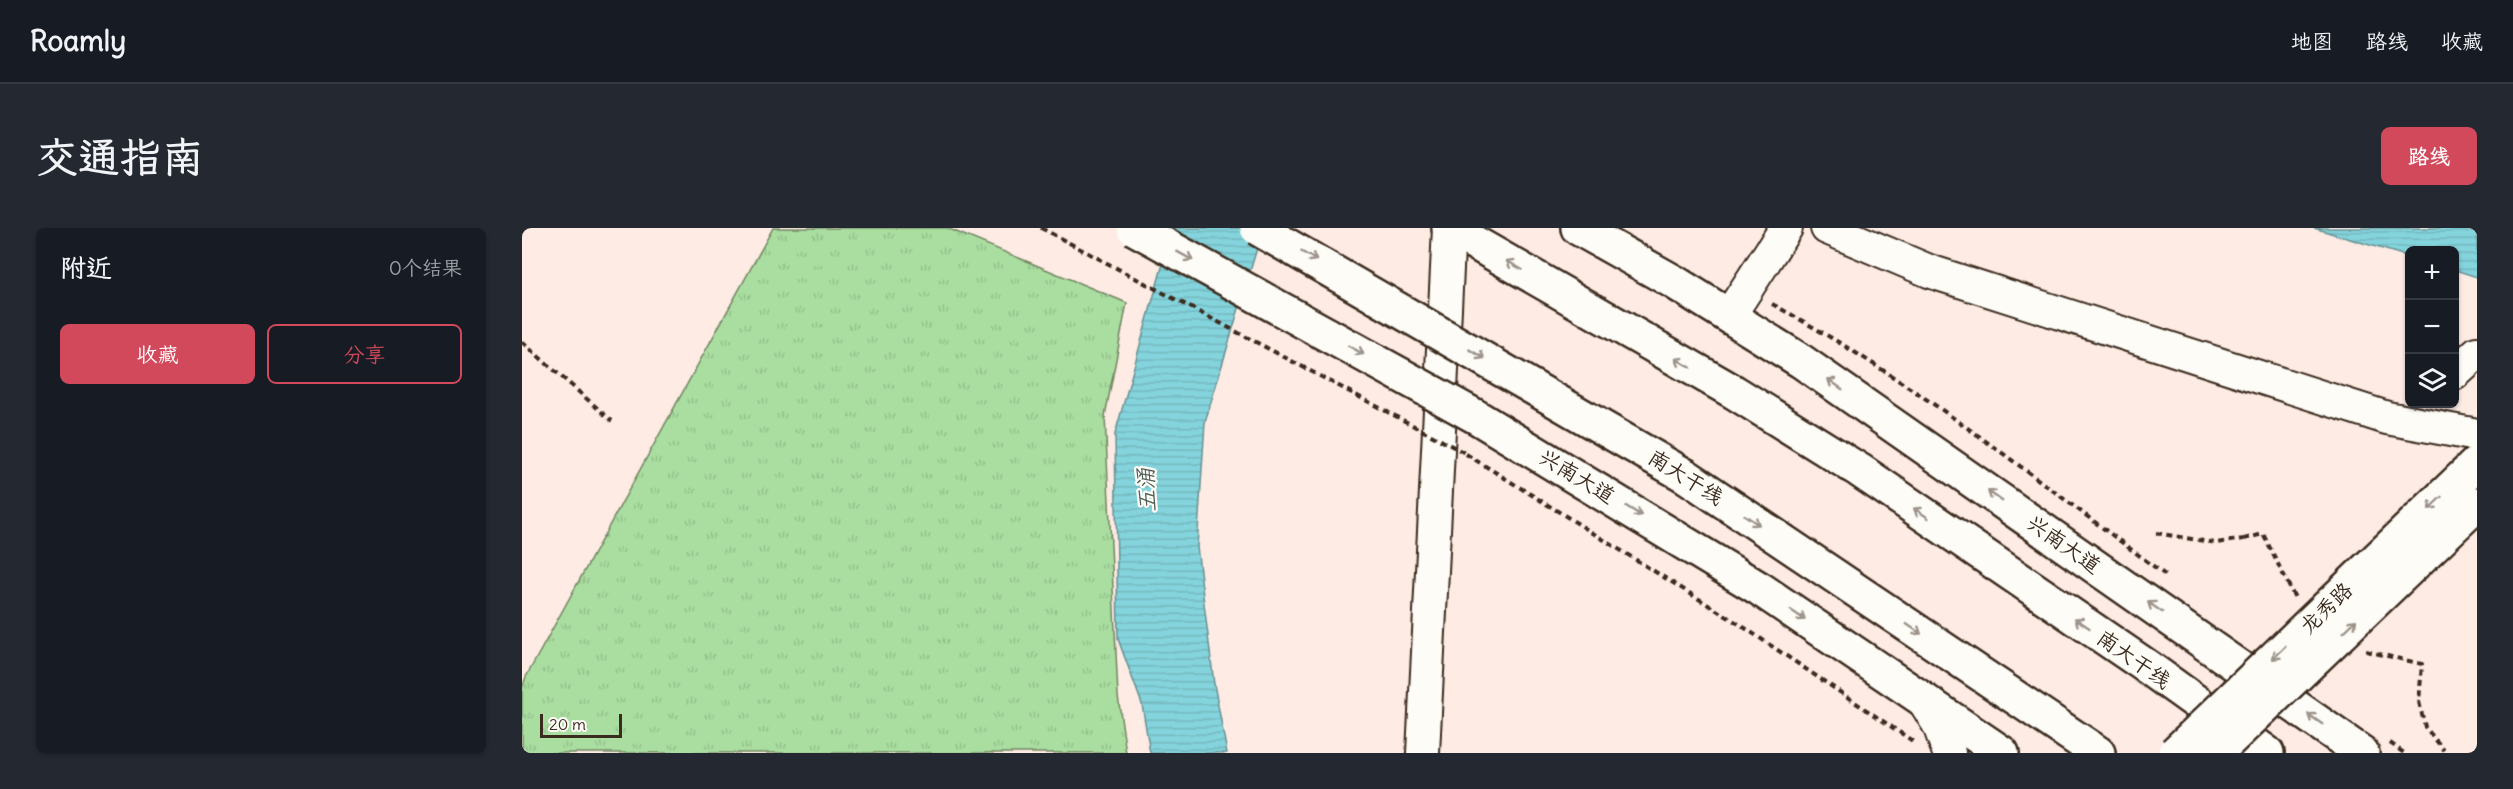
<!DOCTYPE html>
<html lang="zh">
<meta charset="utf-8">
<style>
body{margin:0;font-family:Delius,"LXGW WenKai TC",sans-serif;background:#242831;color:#f1f3f6}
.controls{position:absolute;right:18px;top:18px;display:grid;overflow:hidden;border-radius:9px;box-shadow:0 2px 4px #0004}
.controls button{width:54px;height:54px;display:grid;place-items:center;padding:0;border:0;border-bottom:2px solid #363941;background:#171b24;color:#f1f3f6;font:30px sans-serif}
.scale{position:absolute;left:18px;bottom:15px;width:82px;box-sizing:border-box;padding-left:6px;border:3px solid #3b2a1e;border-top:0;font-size:16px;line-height:21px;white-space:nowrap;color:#3b2a1e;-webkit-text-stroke:4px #fdfcf7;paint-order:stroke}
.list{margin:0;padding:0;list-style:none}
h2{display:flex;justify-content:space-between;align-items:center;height:78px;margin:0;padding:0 24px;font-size:26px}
h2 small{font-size:20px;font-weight:400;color:#9ea1a6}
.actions{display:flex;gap:12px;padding:18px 24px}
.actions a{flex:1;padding:14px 0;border:2px solid #d1495b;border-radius:9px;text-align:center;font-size:21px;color:#d1495b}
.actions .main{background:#d1495b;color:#fff}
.icon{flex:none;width:33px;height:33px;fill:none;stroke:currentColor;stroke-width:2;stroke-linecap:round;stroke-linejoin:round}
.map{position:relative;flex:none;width:1955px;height:525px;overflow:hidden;border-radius:9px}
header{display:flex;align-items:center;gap:36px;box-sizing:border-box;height:84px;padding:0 30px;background:#171b24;border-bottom:2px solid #363941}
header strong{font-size:28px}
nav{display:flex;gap:33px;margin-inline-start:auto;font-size:21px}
.intro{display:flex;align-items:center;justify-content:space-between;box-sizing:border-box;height:144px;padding:0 36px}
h1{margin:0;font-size:42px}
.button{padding:15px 27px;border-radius:9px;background:#d1495b;color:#fff;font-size:21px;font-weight:700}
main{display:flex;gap:36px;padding:0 36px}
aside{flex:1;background:#171b24;border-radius:9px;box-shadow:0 2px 4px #0004}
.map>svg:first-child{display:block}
.grass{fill:url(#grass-tufts);stroke:#728460;stroke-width:1.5}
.water{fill:url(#water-rules);stroke:#679091;stroke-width:1.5}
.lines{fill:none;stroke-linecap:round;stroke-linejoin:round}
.street-casing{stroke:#3b2a1e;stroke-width:36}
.secondary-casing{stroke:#3b2a1e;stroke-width:38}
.highway-casing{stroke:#3b2a1e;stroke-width:38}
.path{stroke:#3b2a1e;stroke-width:4;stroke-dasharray:6 4.5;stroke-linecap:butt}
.street{stroke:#fdfcf7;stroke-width:32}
.secondary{stroke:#fdfcf7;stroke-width:33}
.highway{stroke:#fdfcf7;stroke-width:33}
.secondary-bridge-casing{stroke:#3b2a1e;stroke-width:38;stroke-linecap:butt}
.highway-bridge-casing{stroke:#3b2a1e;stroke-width:38;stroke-linecap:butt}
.path-bridge{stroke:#3b2a1e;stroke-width:4;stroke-dasharray:6 4.5;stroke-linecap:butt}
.secondary-bridge{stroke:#fdfcf7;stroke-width:33}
.highway-bridge{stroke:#fdfcf7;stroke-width:33}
.oneway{stroke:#9c938a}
.labels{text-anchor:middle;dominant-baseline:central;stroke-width:4.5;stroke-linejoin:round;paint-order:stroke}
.street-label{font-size:21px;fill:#3b2a1e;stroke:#fdfcf7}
.water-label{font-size:22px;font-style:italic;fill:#515d57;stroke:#fdfcf7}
</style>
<header>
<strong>Roamly</strong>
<nav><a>地图</a><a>路线</a><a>收藏</a></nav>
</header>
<div class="intro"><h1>交通指南</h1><a class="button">路线</a></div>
<main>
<aside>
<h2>附近<small>0个结果</small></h2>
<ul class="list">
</ul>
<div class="actions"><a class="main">收藏</a><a>分享</a></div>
</aside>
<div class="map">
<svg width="1955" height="525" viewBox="0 0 1955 525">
<defs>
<pattern id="grass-tufts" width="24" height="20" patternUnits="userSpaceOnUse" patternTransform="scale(1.5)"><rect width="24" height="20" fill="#aadea1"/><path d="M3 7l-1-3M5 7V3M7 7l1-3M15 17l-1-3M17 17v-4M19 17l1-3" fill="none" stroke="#93bf8a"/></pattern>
<pattern id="water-rules" width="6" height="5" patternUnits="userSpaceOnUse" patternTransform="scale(1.5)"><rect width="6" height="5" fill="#84d4dd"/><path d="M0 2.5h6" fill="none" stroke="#73b6bd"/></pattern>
</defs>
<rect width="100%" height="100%" fill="#fdebe4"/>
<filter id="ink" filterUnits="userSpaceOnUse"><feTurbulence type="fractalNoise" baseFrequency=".0167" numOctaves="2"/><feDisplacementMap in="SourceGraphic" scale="12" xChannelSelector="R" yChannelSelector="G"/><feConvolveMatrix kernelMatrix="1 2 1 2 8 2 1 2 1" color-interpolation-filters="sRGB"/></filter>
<g filter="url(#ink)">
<!-- grass -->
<path class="grass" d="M251,0H425L605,75L583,188L596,468L604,525H0V460L4,449Z"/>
<!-- water -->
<g class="water">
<path d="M651,0H741L683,194L675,319L692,456L705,525H628L620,476L596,411L593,206Z"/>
<path d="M1792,0H1955V49L1933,42L1932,22H1888L1887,29Z"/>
</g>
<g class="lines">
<defs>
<g id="street">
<path d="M1305,0L1407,43L1865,190L1955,207"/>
<path d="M1207,88L1264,0"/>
<path d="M1932,146L1955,125"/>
<path d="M1401,471L1417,497L1427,525"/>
<path d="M901,525L927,0"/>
</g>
<g id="secondary">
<path d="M1056,0L1152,54L1279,133L1840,525"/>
<path d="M953,188L1238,361L1480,525"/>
</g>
<g id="highway">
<path d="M927,0L1212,164L1337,242L1627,440L1745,525"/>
<path d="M1164,248L1576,525"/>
</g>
</defs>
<!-- street casing -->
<use href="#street" class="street-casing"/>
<!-- secondary casing -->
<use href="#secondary" class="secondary-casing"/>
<!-- highway casing -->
<use href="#highway" class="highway-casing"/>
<!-- path -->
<g class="path">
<path d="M1250,76C1391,152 1517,253 1646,349"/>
<path d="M0,114L90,193"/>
<path d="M944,226L1217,396L1392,514"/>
<path d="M1634,305L1694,315L1722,311"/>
<path d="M1897,474L1903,499L1922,522"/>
<path d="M1868,515L1882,525"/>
</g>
<!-- street -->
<use href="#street" class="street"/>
<!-- secondary -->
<use href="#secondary" class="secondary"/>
<!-- highway -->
<use href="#highway" class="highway"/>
<defs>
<g id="secondary-bridge">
<path d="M612,0L953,188"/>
<path d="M1653,525L1955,235"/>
<path d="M1694,525L1955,276"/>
</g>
<path id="highway-bridge" d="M735,0L1164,248"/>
</defs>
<!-- secondary-bridge casing -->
<use href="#secondary-bridge" class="secondary-bridge-casing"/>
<!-- highway-bridge casing -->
<use href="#highway-bridge" class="highway-bridge-casing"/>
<!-- path-bridge -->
<g class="path-bridge">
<path d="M519,0L943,225"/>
<path d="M1722,311L1741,306L1773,370"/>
<path d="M1844,423L1900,436L1897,474"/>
</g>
<!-- secondary-bridge -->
<use href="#secondary-bridge" class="secondary-bridge"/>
<!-- highway-bridge -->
<use href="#highway-bridge" class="highway-bridge"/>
</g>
<!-- one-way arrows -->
<defs><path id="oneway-shaft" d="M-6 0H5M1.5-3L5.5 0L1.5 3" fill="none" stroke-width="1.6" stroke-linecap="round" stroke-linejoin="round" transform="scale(1.5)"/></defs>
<g class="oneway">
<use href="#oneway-shaft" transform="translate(663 28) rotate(29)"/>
<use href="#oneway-shaft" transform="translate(787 28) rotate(30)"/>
<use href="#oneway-shaft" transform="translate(992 37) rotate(-150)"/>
<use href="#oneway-shaft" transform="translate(834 122) rotate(29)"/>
<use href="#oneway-shaft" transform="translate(955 126) rotate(30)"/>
<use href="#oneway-shaft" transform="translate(1161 135) rotate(-150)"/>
<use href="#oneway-shaft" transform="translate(1313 156) rotate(-145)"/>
<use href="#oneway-shaft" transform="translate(1473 268) rotate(-145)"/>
<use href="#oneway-shaft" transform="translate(1913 275) rotate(136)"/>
<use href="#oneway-shaft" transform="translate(1112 283) rotate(32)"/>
<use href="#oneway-shaft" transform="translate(1399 285) rotate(-146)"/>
<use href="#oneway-shaft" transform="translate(1230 292) rotate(34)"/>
<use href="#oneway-shaft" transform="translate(1633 379) rotate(-145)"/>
<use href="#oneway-shaft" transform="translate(1276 387) rotate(34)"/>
<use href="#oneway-shaft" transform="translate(1560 395) rotate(-146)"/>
<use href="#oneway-shaft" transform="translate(1828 398) rotate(-44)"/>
<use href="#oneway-shaft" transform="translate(1392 401) rotate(34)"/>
<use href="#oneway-shaft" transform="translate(1757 425) rotate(136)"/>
<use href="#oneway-shaft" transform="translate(1793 491) rotate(-145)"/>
</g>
</g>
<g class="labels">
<!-- street labels -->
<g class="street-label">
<text transform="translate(1055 248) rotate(31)">兴南大道</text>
<text transform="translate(1164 249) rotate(32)">南大干线</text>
<text transform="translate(1542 316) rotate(35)">兴南大道</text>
<text transform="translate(1804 380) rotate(-44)">龙秀路</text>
<text transform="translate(1612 431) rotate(35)">南大干线</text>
</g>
<!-- water labels -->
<g class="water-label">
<text transform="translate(624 262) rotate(-93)">五涌</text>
</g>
</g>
</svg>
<div class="controls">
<button>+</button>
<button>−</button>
<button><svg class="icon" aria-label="layers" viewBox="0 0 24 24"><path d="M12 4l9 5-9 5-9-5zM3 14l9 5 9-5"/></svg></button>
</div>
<div class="scale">20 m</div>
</div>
</main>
